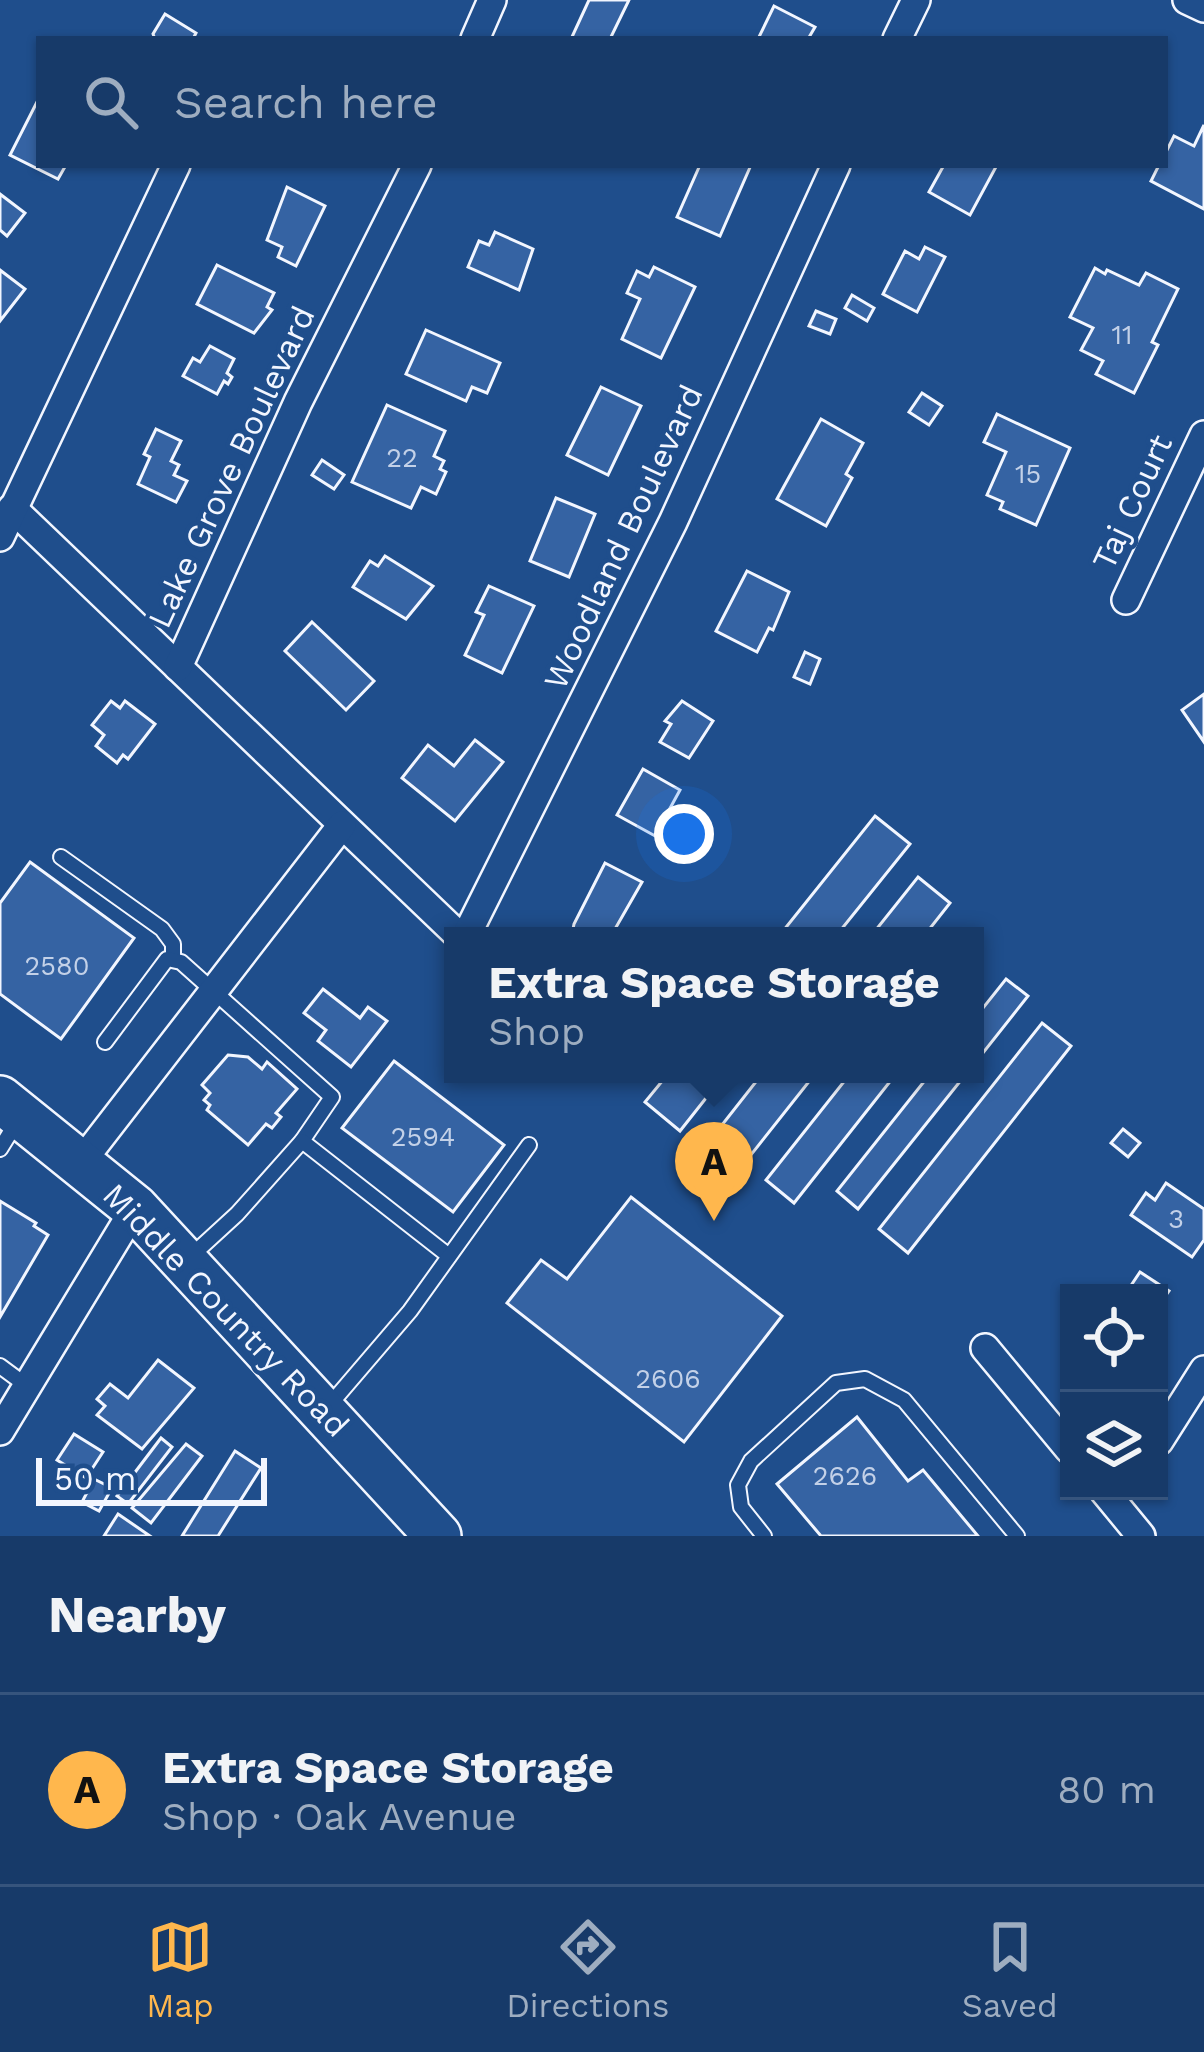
<!DOCTYPE html>
<meta charset="utf-8">
<style>
body{margin:0;font-family:"Work Sans",sans-serif;background:#20416f;color:#f1f3f6}
.controls{position:absolute;right:36px;bottom:36px;display:grid;overflow:hidden;border-radius:0px;box-shadow:0 3px 9px #0004}
.controls button{width:108px;height:108px;display:grid;place-items:center;padding:0;border:0;border-bottom:3px solid #36547d;background:#173a69;color:#f1f3f6;font:60px sans-serif}
.scale{position:absolute;left:36px;bottom:30px;width:231px;box-sizing:border-box;padding-left:12px;border:6px solid #f2f6ff;border-top:0;font-size:33px;line-height:42px;white-space:nowrap;color:#f2f6ff;-webkit-text-stroke:9px #1f4e8c;paint-order:stroke}
.you{position:absolute;left:684px;top:834px;width:42px;height:42px;margin:-30px;border:9px solid #fff;border-radius:50%;background:#1a73e8;box-shadow:0 0 0 18px #1a73e833}
.badge{display:grid;place-items:center;width:78px;height:78px;border-radius:50%;background:#ffb74d;color:#111;font-size:39px;font-weight:700}
.pin{position:absolute;translate:-50% -99px;filter:drop-shadow(0 3px 6px #0008)}
.pin::after{content:'';position:absolute;top:63px;width:42px;height:36px;background:inherit;clip-path:polygon(0 0,100% 0,50% 100%)}
.popup{position:absolute;left:444px;top:927px;width:540px;height:156px;box-sizing:border-box;display:grid;place-content:center;border-radius:0px;background:#173a69;filter:drop-shadow(0 3px 9px #0005);font-size:39px;white-space:nowrap;color:#9eadc0}
.popup b{font-size:45px;color:#f1f3f6}
.popup::after{content:'';position:absolute;left:50%;top:100%;margin-left:-24px;border:24px solid transparent;border-top-color:#173a69}
.list{margin:0;padding:0;list-style:none}
h2{display:flex;justify-content:space-between;align-items:center;height:156px;margin:0;padding:0 48px;font-size:51px}
h2 small{font-size:39px;font-weight:400;color:#9eadc0}
.list li{display:grid;grid-template-columns:78px 1fr auto;gap:36px;align-items:center;box-sizing:border-box;height:192px;padding:0 48px;border-top:3px solid #36547d}
.list b{display:block;font-size:45px;white-space:nowrap}
.list p{margin:0;font-size:39px;white-space:nowrap;color:#9eadc0}
.list em{font-size:39px;font-style:normal;color:#9eadc0}
.icon{flex:none;width:66px;height:66px;fill:none;stroke:currentColor;stroke-width:2;stroke-linecap:round;stroke-linejoin:round}
.map{position:relative;flex:none;width:1204px;height:1536px;overflow:hidden}
.search{position:absolute;background:#173a69;box-shadow:0 3px 9px #0004;left:36px;right:36px;top:36px;height:132px;display:flex;align-items:center;gap:30px;box-sizing:border-box;padding:0 42px;border-radius:0px;color:#9eadc0;font-size:45px}
.sheet{height:348px;background:#173a69}
nav{display:flex;justify-content:space-around;align-items:center;box-sizing:border-box;height:168px;border-top:3px solid #36547d;background:#173a69;font-size:33px;color:#9eadc0}
nav a{display:grid;justify-items:center;gap:6px}
nav .on{color:#ffb74d}
.map>svg:first-child{display:block}
.building{fill:#3563a3;stroke:#f2f6ff;stroke-width:3}
.lines{fill:none;stroke-linecap:round;stroke-linejoin:round}
.lane-casing{stroke:#f2f6ff;stroke-width:18}
.street-casing{stroke:#f2f6ff;stroke-width:32}
.primary-casing{stroke:#f2f6ff;stroke-width:50}
.lane{stroke:#1f4e8c;stroke-width:14}
.street{stroke:#1f4e8c;stroke-width:27}
.primary{stroke:#1f4e8c;stroke-width:45}
.labels{text-anchor:middle;dominant-baseline:central;stroke-width:9;stroke-linejoin:round;paint-order:stroke}
.number-label{font-size:27px;fill:#c3d1e8}
.street-label{font-size:33px;fill:#f2f6ff;stroke:#1f4e8c}
</style>
<div class="map">
<svg width="1204" height="1536" viewBox="0 0 1204 1536">
<rect width="100%" height="100%" fill="#1f4e8c"/>
<!-- building -->
<g class="building">
<path d="M589,0H629L610,39H571Z"/>
<path d="M774,6L815,27L808,39H758Z"/>
<path d="M165,14L196,33L193,39H155L153,34Z"/>
<path d="M39,98V165H66L58,179L10,155Z"/>
<path d="M1204,125V209L1151,181L1159,165H1165V154L1174,136L1194,146Z"/>
<path d="M700,165H751L720,236L677,217Z"/>
<path d="M944,165H997L970,215L929,192Z"/>
<path d="M287,187L325,206L296,266L278,257L282,247L267,240Z"/>
<path d="M0,194L25,213L7,236L0,230Z"/>
<path d="M495,232L533,249L519,290L468,267L479,241L489,245Z"/>
<path d="M925,247L945,257L917,312L883,294L905,251L919,259Z"/>
<path d="M217,265L274,293L267,307L272,310L254,333L197,304Z"/>
<path d="M654,267L695,287L661,358L622,339L640,299L627,293L637,271L649,277Z"/>
<path d="M1095,268L1105,274L1107,270L1139,285L1146,273L1178,289L1152,342L1158,345L1134,393L1096,374L1103,361L1081,350L1093,328L1070,317Z"/>
<path d="M0,270L25,289L0,321Z"/>
<path d="M852,295L874,308L867,321L845,308Z"/>
<path d="M816,311L836,319L830,334L809,326Z"/>
<path d="M426,330L500,363L487,393L472,387L466,401L406,374Z"/>
<path d="M210,346L234,359L227,373L232,377L228,384L224,381L217,394L183,376L193,358L200,362Z"/>
<path d="M601,387L641,406L608,475L567,455Z"/>
<path d="M922,393L942,406L929,425L909,412Z"/>
<path d="M387,405L445,431L434,456L444,461L440,469L446,472L436,494L421,487L411,508L352,482Z"/>
<path d="M997,414L1070,448L1036,525L1000,509L1003,502L987,495L1006,452L984,442Z"/>
<path d="M821,419L863,443L846,474L852,478L826,526L777,499Z"/>
<path d="M156,429L181,441L171,461L179,465L174,475L187,481L176,502L138,484L150,457L144,454Z"/>
<path d="M322,460L344,475L334,489L312,475Z"/>
<path d="M556,498L595,514L569,577L530,561Z"/>
<path d="M385,556L433,586L406,619L353,587L370,561L378,566Z"/>
<path d="M747,571L789,592L773,630L769,628L757,652L716,631Z"/>
<path d="M489,586L534,606L502,673L465,655L484,615L476,612Z"/>
<path d="M312,622L374,681L346,710L285,651Z"/>
<path d="M805,652L820,659L810,684L794,677Z"/>
<path d="M1204,694V742L1182,710Z"/>
<path d="M111,701L120,708L125,701L155,724L128,759L123,755L117,763L96,746L104,735L92,725Z"/>
<path d="M682,701L713,721L689,758L660,742L671,724L665,721Z"/>
<path d="M475,740L503,762L455,821L402,778L428,745L454,766Z"/>
<path d="M643,769L680,790L668,812L690,824L677,848L617,815Z"/>
<path d="M875,816L910,844L836,936H779Z"/>
<path d="M30,862L134,938L61,1039L0,994V903Z"/>
<path d="M605,863L642,882L611,936H576L572,934L574,924Z"/>
<path d="M918,877L950,903L924,936H871Z"/>
<path d="M1006,979L1028,996L975,1063V1018Z"/>
<path d="M323,989L360,1018L368,1007L387,1021L351,1067L318,1041L326,1030L304,1013Z"/>
<path d="M1042,1023L1071,1046L908,1253L879,1229Z"/>
<path d="M228,1055L248,1057L262,1069L267,1062L297,1089L276,1113L281,1117L272,1128L266,1124L248,1145L207,1110L210,1105L204,1100L210,1093L202,1085Z"/>
<path d="M394,1061L504,1145L453,1212L342,1128Z"/>
<path d="M668,1074H725L680,1131L645,1102Z"/>
<path d="M762,1074H815L739,1170L707,1144Z"/>
<path d="M850,1074H896L794,1203L766,1180Z"/>
<path d="M930,1074H966L858,1209L837,1191Z"/>
<path d="M1123,1129L1140,1143L1128,1157L1111,1143Z"/>
<path d="M1166,1183L1204,1209V1240L1192,1257L1131,1215L1146,1193L1155,1200Z"/>
<path d="M631,1197L782,1316L684,1442L507,1303L541,1260L567,1279Z"/>
<path d="M0,1201L36,1223L34,1226L48,1235L0,1317Z"/>
<path d="M1140,1272L1169,1291L1159,1305V1293H1126Z"/>
<path d="M158,1360L194,1388L142,1449L97,1415L105,1406L97,1399L110,1384L128,1398Z"/>
<path d="M857,1417L908,1481L923,1470L978,1536H821L777,1484Z"/>
<path d="M74,1434L103,1452L86,1478L57,1460Z"/>
<path d="M161,1438L172,1447L128,1504L117,1496Z"/>
<path d="M186,1444L202,1456L151,1523L132,1508Z"/>
<path d="M235,1451L261,1468L218,1536H182Z"/>
<path d="M94,1479L112,1488L99,1511L82,1502Z"/>
<path d="M118,1514L150,1536H104Z"/>
</g>
<g class="lines">
<defs>
<g id="lane">
<path d="M61,857L162,929L173,944V958"/>
<path d="M105,1042L167,959L181,962L332,1097L302,1141"/>
<path d="M0,1149L18,1120"/>
<path d="M189,1258L237,1214L302,1141L449,1256"/>
<path d="M0,1366L27,1386"/>
<path d="M327,1408L410,1311L529,1145"/>
<path d="M764,1536L741,1507L738,1485L751,1461L836,1383L865,1379L904,1400L1017,1536"/>
</g>
<g id="street">
<path d="M1187,0L1204,8"/>
<path d="M475,39L492,0"/>
<path d="M897,39L916,0"/>
<path d="M12,508L459,936"/>
<path d="M0,537L176,165"/>
<path d="M1126,600L1204,435"/>
<path d="M178,667L298,402L417,165"/>
<path d="M466,936L673,522L836,165"/>
<path d="M82,1161L342,825"/>
<path d="M985,1348L1069,1449"/>
<path d="M0,1431L135,1208"/>
<path d="M1159,1441L1204,1370"/>
<path d="M1104,1491L1141,1536"/>
</g>
<path id="primary" d="M0,1099L135,1208L438,1536"/>
</defs>
<!-- lane casing -->
<use href="#lane" class="lane-casing"/>
<!-- street casing -->
<use href="#street" class="street-casing"/>
<!-- primary casing -->
<use href="#primary" class="primary-casing"/>
<!-- lane -->
<use href="#lane" class="lane"/>
<!-- street -->
<use href="#street" class="street"/>
<!-- primary -->
<use href="#primary" class="primary"/>
</g>
<g class="labels">
<!-- number labels -->
<g class="number-label">
<text x="1122" y="335">11</text>
<text x="402" y="458">22</text>
<text x="1028" y="474">15</text>
<text x="57" y="966">2580</text>
<text x="423" y="1137">2594</text>
<text x="1176" y="1219">3</text>
<text x="668" y="1379">2606</text>
<text x="845" y="1476">2626</text>
</g>
<!-- street labels -->
<g class="street-label">
<text transform="translate(231 467) rotate(-65)">Lake Grove Boulevard</text>
<text transform="translate(1132 502) rotate(-65)">Taj Court</text>
<text transform="translate(623 537) rotate(-65)">Woodland Boulevard</text>
<text transform="translate(226 1310) rotate(46)">Middle Country Road</text>
</g>
</g>
</svg>
<div class="controls">
<button><svg class="icon" aria-label="locate" viewBox="0 0 24 24"><circle cx="12" cy="12" r="6"/><path d="M12 2v4M12 18v4M2 12h4M18 12h4"/></svg></button>
<button><svg class="icon" aria-label="layers" viewBox="0 0 24 24"><path d="M12 4l9 5-9 5-9-5zM3 14l9 5 9-5"/></svg></button>
</div>
<div class="scale">50 m</div>
<div class="you"></div>
<div class="pin badge" style="left:714px;top:1221px">A</div>
<div class="popup"><b>Extra Space Storage</b>Shop</div>
<div class="search"><svg class="icon" aria-label="search" viewBox="0 0 24 24"><circle cx="10" cy="10" r="6"/><path d="M15 15l6 6"/></svg>Search here</div>
</div>
<section class="sheet">
<h2>Nearby<small></small></h2>
<ul class="list">
<li><span class="badge">A</span><div><b>Extra Space Storage</b><p>Shop · Oak Avenue</p></div><em>80 m</em></li>
</ul>
</section>
<nav>
<a class="on"><svg class="icon" aria-label="map" viewBox="0 0 24 24"><path d="M3 6l6-2 6 2 6-2v14l-6 2-6-2-6 2zM9 4v14M15 6v14"/></svg>Map</a>
<a><svg class="icon" aria-label="directions" viewBox="0 0 24 24"><path d="M12 3l9 9-9 9-9-9zM9 14v-3h6M13 9l2 2-2 2"/></svg>Directions</a>
<a><svg class="icon" aria-label="saved" viewBox="0 0 24 24"><path d="M7 4h10v16l-5-4-5 4z"/></svg>Saved</a>
</nav>
